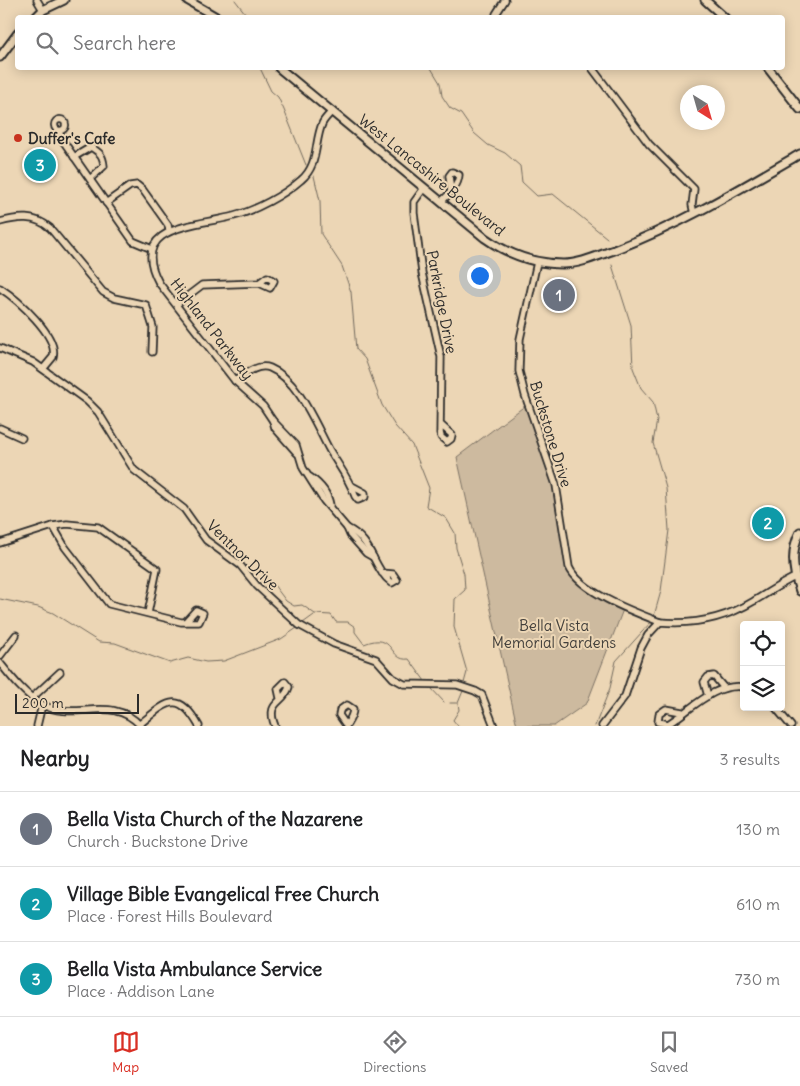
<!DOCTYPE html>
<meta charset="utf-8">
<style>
body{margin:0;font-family:Delius,sans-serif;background:#f2f2f2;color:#202124}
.controls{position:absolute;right:15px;bottom:15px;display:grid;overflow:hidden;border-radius:5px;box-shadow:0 2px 12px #0003}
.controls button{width:45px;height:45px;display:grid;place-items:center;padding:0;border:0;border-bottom:1px solid #e0e0e0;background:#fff;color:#202124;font:25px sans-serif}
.compass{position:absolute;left:680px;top:85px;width:45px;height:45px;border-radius:50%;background:#fff;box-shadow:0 2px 12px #0003;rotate:143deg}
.scale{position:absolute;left:15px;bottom:12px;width:124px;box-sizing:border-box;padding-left:5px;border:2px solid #2b2b2b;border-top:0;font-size:14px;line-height:18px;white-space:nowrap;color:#2b2b2b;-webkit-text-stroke:4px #ecd6b5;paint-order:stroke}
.you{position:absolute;left:479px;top:275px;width:18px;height:18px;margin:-12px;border:4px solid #fff;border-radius:50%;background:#1a73e8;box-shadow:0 0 0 8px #1a73e833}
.badge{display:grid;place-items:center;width:32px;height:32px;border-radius:50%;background:#d93025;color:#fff;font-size:16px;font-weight:700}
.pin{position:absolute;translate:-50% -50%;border:2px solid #fff;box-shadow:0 1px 5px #0006}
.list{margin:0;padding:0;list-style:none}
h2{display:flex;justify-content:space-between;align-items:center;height:65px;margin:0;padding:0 20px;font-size:21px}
h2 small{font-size:16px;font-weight:400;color:#757577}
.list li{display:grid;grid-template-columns:32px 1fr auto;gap:15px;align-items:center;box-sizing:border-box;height:75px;padding:0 20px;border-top:1px solid #e0e0e0}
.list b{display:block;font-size:19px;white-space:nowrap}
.list p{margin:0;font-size:16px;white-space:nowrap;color:#757577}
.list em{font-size:16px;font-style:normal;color:#757577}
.icon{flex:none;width:28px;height:28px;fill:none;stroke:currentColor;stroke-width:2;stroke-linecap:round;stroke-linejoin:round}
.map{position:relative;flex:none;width:800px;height:726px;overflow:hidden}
.search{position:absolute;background:#fff;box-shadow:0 2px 12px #0003;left:15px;right:15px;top:15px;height:55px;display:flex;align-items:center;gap:12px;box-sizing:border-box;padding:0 18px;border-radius:5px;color:#757577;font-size:19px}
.sheet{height:290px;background:#fff}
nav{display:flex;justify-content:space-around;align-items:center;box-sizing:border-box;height:70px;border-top:1px solid #e0e0e0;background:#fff;font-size:14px;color:#757577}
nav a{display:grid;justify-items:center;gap:2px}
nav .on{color:#d93025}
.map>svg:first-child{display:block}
.green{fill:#cdba9f;stroke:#7c7265}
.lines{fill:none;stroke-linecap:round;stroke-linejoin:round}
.stream{stroke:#71695d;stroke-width:1}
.minor-casing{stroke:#2b2b2b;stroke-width:9}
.major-casing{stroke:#2b2b2b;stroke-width:11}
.minor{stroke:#ecd6b5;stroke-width:5.5}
.major{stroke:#ecd6b5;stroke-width:7}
.poi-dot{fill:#c8321e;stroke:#ecd6b5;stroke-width:2}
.labels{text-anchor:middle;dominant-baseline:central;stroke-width:4;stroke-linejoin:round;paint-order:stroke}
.poi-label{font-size:15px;font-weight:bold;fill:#2b2b2b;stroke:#ecd6b5;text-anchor:start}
.street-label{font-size:15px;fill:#2b2b2b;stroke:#ecd6b5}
.park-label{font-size:15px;fill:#43403c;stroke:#ecd6b5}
</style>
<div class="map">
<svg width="800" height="726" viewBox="0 0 800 726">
<rect width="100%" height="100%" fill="#ecd6b5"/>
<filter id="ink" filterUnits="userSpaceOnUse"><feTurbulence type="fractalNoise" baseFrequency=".02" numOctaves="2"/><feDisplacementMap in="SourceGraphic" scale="10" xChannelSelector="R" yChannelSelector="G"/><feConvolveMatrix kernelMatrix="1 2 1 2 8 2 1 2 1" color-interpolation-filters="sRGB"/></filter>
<g filter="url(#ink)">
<!-- green -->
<path class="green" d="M526,405L550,471L571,576L582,586L624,607L587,703L554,726H517L457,457Z"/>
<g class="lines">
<!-- stream -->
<g class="stream">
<path d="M235,0L249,18"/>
<path d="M260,68L271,91L278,97L284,110L306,165"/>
<path d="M431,68L440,83L442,96L450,108L461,114L474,133L488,145L505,153L520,166L522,182L537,196L553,194L607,238"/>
<path d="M314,176L320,201L321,234L342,266L351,292L356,349L365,359L382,405L395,426L412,445L429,488L426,506L446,518L455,533L456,548L464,574L465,590L455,599L454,627L467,672L464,683"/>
<path d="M612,265L631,325L633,368L641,388L653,402L657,420L653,443L666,488L669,530L661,591L654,616"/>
<path d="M271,581L286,601L294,606L302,605L315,614L331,615L336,622H348L355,627V632L364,644C396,631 388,662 409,659L425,681"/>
<path d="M0,599L38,607L53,613L99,642L115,643L170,663L188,658L206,662L224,661L281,639L297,628"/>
<path d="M303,623L314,615"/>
<path d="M431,688L444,702"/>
<path d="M450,703H457"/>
<path d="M458,726L453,720L459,710L458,703L463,691"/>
<path d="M595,726L610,688L616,661L651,622"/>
</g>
<defs>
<g id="minor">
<path d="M37,0L43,10"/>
<path d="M496,14L505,0"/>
<path d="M592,68L649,144L694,189L692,205L694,214"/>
<circle cx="60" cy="125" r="5.5"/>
<path d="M59,131L61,138L133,241L152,249"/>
<path d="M74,157L91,147C100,153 103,155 104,166L90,179"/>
<path d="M424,188L414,202V213L422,273L441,357L440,433L441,437L447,442L451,439L452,435L441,425"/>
<path d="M441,202C449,194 458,187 459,175L452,172L449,176L451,192"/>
<path d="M106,203L130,186L137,185L143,190L168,225L169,230"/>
<path d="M0,222C18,217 35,215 50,228L103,292L114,298L146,305L153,327L152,352"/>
<path d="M537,262L520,339L519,371L525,395L556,485L569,567C580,592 634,612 660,622"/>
<path d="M0,288C17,299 59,336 53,357L43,369"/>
<path d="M177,304L202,285L259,283L270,288L274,281L267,277L259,283"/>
<path d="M0,348L33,362L87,401L98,412L134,470L184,509L206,540L240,565L257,586L299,625L334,644L376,659L393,678L404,684L457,685L475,691L482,695L494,726"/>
<path d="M235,381C244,375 257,363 270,368C299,380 316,426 330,451C339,466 349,479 355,496L358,500L365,497V493L352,486"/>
<path d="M273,421L296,445L303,468L324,501L347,528L350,535L366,553L373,557"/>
<path d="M0,428L22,438"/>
<path d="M297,453L275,428L273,421L263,406L235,381L159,283C127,224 198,226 234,216C256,210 284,195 301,180C319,165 314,143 322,124C324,119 329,115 332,111"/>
<path d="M310,477C320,484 328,493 330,505"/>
<path d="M53,526L65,547L109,604L181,622H199L203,613L196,610L185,622"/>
<path d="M347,528C374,541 371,567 392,583L397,580L393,574L382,573"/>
<path d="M0,543L53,526L67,524L98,527L157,569L148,613"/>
<path d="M0,656L16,635"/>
<path d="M0,663C12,678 24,694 41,704C75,723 111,693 141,726"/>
<path d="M708,696L704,682L708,677L714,676L724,688"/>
<path d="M32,698L60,672"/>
<path d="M775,707L791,726"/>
<path d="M682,712L666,709L659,714L658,722L668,724C691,710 713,683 744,687"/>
<path d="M140,724C167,702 178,689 199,726"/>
<path d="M37,726L42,705"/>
<path d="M275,726C265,701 284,704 289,687L285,682L278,689L280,698"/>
<path d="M346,726C349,721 353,716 353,709L347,705L340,710L339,715L346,725"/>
<path d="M602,726L625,696L641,648L648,635L660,622C693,625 726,618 754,601C768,593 780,584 795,577"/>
</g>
<g id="major">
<path d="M187,0L218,18"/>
<path d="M705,0L725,18"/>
<path d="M35,18L43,10L64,0"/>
<path d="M0,57L18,33"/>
<path d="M279,68L485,238C509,255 533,264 563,264C580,264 597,256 614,250C680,225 740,189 800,154"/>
<path d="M768,68L800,109"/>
<path d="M800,532C790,551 793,572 800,591"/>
</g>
</defs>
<!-- minor casing -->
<use href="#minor" class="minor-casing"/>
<!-- major casing -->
<use href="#major" class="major-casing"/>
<!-- minor -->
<use href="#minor" class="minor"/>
<!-- major -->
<use href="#major" class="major"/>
</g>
</g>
<!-- markers -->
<circle class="poi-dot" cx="18" cy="138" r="5"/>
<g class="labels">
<!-- poi labels -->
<g class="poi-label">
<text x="28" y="138">Duffer's Cafe</text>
</g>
<!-- street labels -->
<g class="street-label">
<text transform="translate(432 175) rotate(39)">West Lancashire Boulevard</text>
<text transform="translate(442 302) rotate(79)">Parkridge Drive</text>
<text transform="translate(212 329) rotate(52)">Highland Parkway</text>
<text transform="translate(551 434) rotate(73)">Buckstone Drive</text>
<text transform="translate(243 555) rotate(44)">Ventnor Drive</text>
</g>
<!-- park labels -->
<g class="park-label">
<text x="554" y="625">Bella Vista<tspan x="554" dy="17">Memorial Gardens</tspan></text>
</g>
</g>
</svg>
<div class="controls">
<button><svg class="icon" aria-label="locate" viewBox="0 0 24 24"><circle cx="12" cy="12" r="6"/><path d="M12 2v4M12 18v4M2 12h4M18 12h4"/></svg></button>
<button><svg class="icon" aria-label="layers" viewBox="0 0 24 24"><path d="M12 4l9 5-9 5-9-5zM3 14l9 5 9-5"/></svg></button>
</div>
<svg class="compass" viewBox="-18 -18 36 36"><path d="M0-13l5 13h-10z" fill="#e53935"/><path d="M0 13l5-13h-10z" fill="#757577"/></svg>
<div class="scale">200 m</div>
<div class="you"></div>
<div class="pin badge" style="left:559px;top:295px;background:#6b7280">1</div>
<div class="pin badge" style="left:768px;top:523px;background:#0f9aa8">2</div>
<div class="pin badge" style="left:40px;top:165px;background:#0f9aa8">3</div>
<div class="search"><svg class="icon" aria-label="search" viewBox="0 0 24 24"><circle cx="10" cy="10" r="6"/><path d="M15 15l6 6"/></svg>Search here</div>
</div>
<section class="sheet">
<h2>Nearby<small>3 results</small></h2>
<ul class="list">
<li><span class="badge" style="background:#6b7280">1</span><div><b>Bella Vista Church of the Nazarene</b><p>Church · Buckstone Drive</p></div><em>130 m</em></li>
<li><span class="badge" style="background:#0f9aa8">2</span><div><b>Village Bible Evangelical Free Church</b><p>Place · Forest Hills Boulevard</p></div><em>610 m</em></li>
<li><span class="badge" style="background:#0f9aa8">3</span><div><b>Bella Vista Ambulance Service</b><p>Place · Addison Lane</p></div><em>730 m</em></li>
</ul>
</section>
<nav>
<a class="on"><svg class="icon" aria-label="map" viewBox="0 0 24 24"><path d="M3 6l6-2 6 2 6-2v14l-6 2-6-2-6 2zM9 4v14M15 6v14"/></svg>Map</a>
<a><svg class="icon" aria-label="directions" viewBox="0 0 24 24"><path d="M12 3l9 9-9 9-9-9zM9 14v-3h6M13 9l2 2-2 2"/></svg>Directions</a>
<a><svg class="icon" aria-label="saved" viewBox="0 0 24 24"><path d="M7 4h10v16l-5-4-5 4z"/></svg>Saved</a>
</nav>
